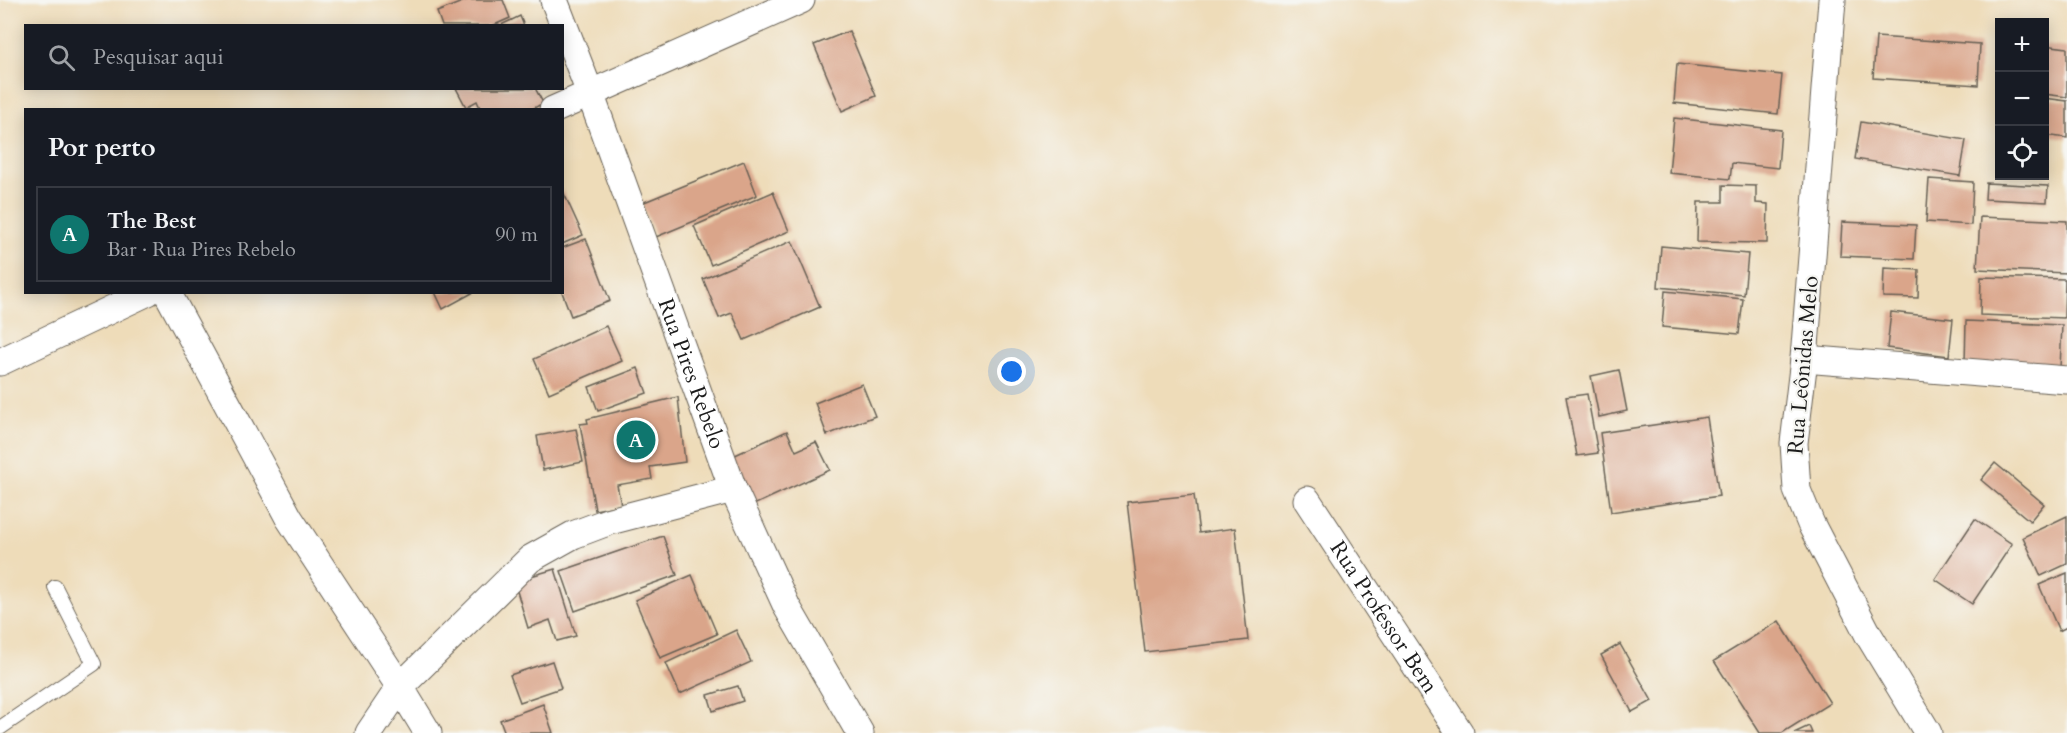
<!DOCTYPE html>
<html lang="pt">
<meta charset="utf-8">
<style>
body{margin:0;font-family:Cardo,serif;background:#242831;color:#f1f3f6}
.controls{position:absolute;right:18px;top:18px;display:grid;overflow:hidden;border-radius:0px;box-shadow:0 3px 15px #0003}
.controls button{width:54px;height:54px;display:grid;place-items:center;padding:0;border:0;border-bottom:2px solid #363941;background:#171b24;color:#f1f3f6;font:30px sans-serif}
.you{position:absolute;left:1012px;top:372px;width:21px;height:21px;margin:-15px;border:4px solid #fff;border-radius:50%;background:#1a73e8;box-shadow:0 0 0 9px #1a73e833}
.badge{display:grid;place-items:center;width:39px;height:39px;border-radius:50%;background:#0f766e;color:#fff;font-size:20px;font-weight:700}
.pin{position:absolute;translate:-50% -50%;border:3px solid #fff;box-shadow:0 2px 6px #0006}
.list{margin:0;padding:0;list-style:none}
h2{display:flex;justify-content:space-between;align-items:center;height:78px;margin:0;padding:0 24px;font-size:26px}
h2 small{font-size:20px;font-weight:400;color:#9ea1a6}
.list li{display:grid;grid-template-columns:39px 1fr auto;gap:18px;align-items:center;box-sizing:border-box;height:96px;margin:0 12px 12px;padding:0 12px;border:2px solid #363941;border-radius:0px}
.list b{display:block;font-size:22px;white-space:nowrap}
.list p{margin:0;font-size:20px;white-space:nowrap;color:#9ea1a6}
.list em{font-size:20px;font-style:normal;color:#9ea1a6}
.icon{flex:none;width:33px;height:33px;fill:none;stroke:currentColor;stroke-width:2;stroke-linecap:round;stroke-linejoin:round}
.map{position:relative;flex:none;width:2067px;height:733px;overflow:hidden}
.search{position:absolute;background:#171b24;box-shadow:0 3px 15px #0003;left:24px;top:24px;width:540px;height:66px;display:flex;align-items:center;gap:15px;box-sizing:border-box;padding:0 21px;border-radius:0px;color:#9ea1a6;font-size:22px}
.panel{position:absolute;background:#171b24;box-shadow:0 3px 15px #0003;left:24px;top:108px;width:540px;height:186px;border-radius:0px}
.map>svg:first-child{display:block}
.building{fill:#daa58a}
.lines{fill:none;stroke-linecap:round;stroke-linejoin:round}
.service-casing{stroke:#665f53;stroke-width:16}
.minor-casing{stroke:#665f53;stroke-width:29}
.service{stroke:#fff;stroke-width:14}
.minor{stroke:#fff;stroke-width:27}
.labels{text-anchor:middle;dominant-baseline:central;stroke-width:4.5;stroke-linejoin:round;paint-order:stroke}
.street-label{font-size:22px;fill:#1c1c1c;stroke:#f6f6f2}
</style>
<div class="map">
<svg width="2067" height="733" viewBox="0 0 2067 733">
<rect width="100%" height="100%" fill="#f6f6f2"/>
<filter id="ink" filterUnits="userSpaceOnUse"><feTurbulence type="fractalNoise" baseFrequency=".0167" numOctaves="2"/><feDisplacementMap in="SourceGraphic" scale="12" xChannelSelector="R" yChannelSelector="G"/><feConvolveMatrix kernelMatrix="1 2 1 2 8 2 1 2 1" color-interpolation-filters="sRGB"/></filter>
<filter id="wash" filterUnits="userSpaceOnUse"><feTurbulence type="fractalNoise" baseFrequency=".008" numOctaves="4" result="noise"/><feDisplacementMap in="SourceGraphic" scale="24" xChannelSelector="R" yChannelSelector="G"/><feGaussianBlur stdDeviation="1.35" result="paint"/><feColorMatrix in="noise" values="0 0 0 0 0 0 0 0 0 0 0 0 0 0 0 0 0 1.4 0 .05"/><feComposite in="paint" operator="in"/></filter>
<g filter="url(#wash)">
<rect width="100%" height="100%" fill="#eedcb9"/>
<g id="blocks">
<!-- building -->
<g class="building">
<path d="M467,0H503L510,18L492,26H442L437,12Z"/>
<path d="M520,16L524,26H499Z"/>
<path d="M849,31L876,96L842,111L814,45Z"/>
<path d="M1876,37L1980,44L1978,85L1873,78Z"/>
<path d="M2044,45L2067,48V97L2044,94Z"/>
<path d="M1677,64L1782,75L1778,114L1674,103Z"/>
<path d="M456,88H535L543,103L531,110H481L477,101L466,107Z"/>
<path d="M2044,98L2067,101V138L2044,135Z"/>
<path d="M1674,118L1781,130L1778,168L1732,163L1730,179L1669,173Z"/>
<path d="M1861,122L1966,140L1960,176L1855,159Z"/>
<path d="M744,161L757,195L656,237L642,203Z"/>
<path d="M1929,179L1973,182L1971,225L1926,222Z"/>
<path d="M1986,183L2048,186L2047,202L1985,199Z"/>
<path d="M1723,185L1756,186V203L1768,204L1767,243L1697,242L1698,202H1723Z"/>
<path d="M562,189L583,235L562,244Z"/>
<path d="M773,192L789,231L711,265L694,226Z"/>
<path d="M1980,217L2067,221V273L1977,269Z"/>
<path d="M1842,222L1916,225L1914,259L1840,256Z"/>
<path d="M586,239L610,301L571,316L562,292V248Z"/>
<path d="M792,241L820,307L744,340L732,313L719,318L703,279Z"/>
<path d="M1661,246L1748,254L1744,295L1658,287Z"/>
<path d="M1884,268L1919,270L1918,298L1883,297Z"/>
<path d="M1981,277L2065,279L2064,318L1980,315Z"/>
<path d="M1665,291L1743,299L1739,334L1662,327Z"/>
<path d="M435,292H474L443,309Z"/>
<path d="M1891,312L1953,319L1949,356L1887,348Z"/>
<path d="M1966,321L2062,325L2060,368L1965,364Z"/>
<path d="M606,326L622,361L549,393L534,359Z"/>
<path d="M638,368L647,393L598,411L589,387Z"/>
<path d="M1619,370L1627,411L1599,417L1591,376Z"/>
<path d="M862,384L875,416L827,435L815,403Z"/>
<path d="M1587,394L1598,453L1577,456L1566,397Z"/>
<path d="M678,397L685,462L650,467L652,479L617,485L621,505L595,510L580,424L588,423L587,419Z"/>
<path d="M1707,417L1719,496L1611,512L1600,433Z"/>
<path d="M576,429L583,462L543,470L537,436Z"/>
<path d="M787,431L796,451L816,442L830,470L747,508L731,457Z"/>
<path d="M1995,463L2044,504L2030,521L1981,480Z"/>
<path d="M1194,495L1199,533L1235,528L1248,640L1145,652L1127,502Z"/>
<path d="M2067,516V564L2041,576L2023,537Z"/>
<path d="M1975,519L2012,544L1972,604L1935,579Z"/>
<path d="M663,536L677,575L575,611L561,571Z"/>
<path d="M555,569L576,636L557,641L550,620L528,628L514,581Z"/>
<path d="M2067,573V627L2059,631L2039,585Z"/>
<path d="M692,575L717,634L660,658L635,600Z"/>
<path d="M1779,621L1830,703L1782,733H1760L1714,661Z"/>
<path d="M736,630L751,662L680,694L666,663Z"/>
<path d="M1620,644L1652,701L1632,712L1601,655Z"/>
<path d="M552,661L561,688L520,702L510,675Z"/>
<path d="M738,686L743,701L713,711L708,695Z"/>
<path d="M543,704L553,733H505L500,720Z"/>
<path d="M1809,726L1812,733H1794Z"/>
</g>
</g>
</g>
<g filter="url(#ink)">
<use href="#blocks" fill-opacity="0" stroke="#665f53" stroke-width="1.5"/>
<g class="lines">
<defs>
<path id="service" d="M0,728L94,664L55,587"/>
<g id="minor">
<path id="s1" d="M554,0L590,93L733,489L787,607L860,733"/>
<path d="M1832,0L1804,359L1794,443L1797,490L1811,524L1868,634L1928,733"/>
<path d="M553,110L801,0"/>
<path d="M167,292L289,518L400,687L428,733"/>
<path d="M1804,359L2067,380"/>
<path d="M0,362L148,292"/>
<path id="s2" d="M1307,500L1460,733"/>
<path d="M369,733L400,687L530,559L573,535L610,521L733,489"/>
</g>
</defs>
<!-- service casing -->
<use href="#service" class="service-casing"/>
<!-- minor casing -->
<use href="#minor" class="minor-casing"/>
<!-- service -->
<use href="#service" class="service"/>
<!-- minor -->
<use href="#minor" class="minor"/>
</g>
</g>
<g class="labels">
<!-- street labels -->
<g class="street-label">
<text transform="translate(1803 365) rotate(-85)">Rua Leônidas Melo</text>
<text stroke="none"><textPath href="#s1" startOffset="398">Rua Pires Rebelo</textPath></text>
<text stroke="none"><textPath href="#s2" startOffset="140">Rua Professor Bem</textPath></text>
</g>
</g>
</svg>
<div class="controls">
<button>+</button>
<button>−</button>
<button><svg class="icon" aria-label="locate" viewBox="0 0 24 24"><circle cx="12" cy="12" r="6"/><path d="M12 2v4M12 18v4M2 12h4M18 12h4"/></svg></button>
</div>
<div class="you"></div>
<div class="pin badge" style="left:636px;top:440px">A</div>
<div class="search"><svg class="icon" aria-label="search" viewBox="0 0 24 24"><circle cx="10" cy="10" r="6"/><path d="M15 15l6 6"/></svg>Pesquisar aqui</div>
<section class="panel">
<h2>Por perto<small></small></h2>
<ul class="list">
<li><span class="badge">A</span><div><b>The Best</b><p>Bar · Rua Pires Rebelo</p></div><em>90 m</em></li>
</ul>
</section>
</div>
